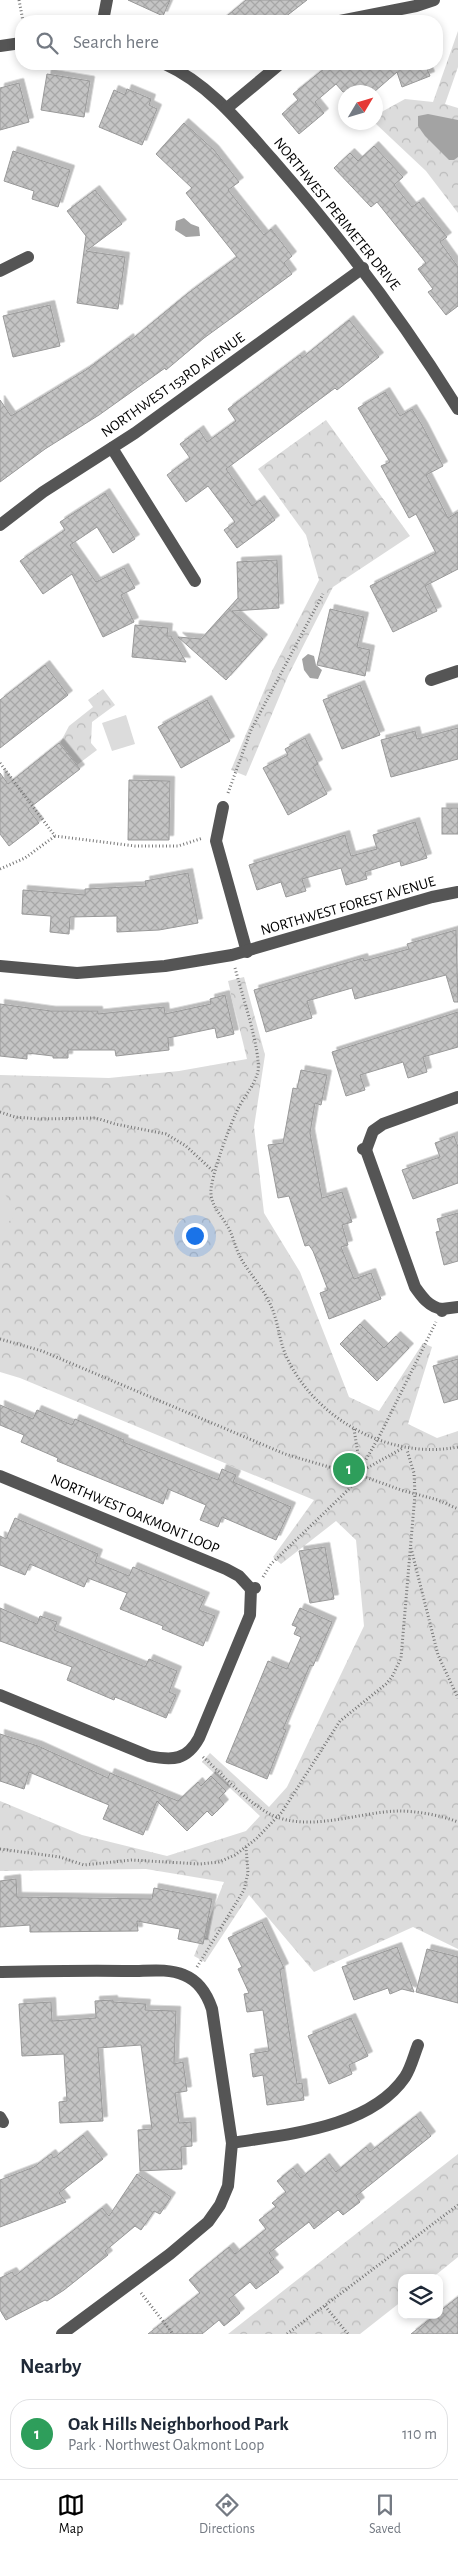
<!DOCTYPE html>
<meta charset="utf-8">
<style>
body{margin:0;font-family:"Alegreya Sans",sans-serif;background:#f6f6f7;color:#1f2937}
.controls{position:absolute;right:15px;bottom:15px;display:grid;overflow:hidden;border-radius:10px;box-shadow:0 2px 8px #0003}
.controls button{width:45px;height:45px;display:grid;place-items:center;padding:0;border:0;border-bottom:1px solid #e0e1e3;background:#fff;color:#1f2937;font:25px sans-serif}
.compass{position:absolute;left:338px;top:85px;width:45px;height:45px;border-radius:50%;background:#fff;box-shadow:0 2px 8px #0003;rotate:52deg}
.you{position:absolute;left:194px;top:1235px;width:18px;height:18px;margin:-12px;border:4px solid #fff;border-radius:50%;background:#1a73e8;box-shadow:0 0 0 8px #1a73e833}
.badge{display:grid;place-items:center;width:32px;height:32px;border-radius:50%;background:#000;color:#fff;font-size:16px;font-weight:700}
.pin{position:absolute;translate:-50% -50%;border:2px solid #fff;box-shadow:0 1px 5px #0006}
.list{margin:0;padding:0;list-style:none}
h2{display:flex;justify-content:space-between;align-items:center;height:65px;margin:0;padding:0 20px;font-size:21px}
h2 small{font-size:16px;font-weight:400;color:#747a83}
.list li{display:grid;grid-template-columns:32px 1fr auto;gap:15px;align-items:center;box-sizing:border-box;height:70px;margin:0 10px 10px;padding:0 10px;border:1px solid #e0e1e3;border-radius:20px}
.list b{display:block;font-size:19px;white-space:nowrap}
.list p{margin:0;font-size:16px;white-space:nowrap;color:#747a83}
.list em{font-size:16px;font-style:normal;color:#747a83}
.icon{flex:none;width:28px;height:28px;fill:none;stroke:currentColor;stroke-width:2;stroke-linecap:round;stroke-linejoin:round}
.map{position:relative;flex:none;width:458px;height:2334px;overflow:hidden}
.search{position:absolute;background:#fff;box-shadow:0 2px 8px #0003;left:15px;right:15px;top:15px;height:55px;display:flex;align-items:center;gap:12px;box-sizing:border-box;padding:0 18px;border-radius:20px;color:#747a83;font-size:19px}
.sheet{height:145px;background:#fff}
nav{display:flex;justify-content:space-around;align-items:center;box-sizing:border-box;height:70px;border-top:1px solid #e0e1e3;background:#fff;font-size:14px;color:#747a83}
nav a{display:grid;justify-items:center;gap:2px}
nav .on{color:#000}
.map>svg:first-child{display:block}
.forest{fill:url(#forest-crowns)}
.garden{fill:#dcdcdc}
.water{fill:#a3a3a3}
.building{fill:url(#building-cross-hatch);stroke:#999;filter:url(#shadow)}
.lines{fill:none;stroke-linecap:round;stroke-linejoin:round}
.path{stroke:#777;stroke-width:3;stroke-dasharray:1 2.5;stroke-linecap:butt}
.minor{stroke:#555;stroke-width:12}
.labels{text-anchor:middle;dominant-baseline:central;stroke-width:4;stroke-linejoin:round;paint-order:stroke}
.street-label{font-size:15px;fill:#000;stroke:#fff}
</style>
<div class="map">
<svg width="458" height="2334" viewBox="0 0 458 2334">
<defs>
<pattern id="forest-crowns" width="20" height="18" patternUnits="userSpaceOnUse" patternTransform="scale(1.25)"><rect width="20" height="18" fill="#dcdcdc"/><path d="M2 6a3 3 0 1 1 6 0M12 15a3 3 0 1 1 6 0" fill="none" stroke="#bbb"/></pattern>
<pattern id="building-cross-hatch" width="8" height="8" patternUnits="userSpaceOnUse" patternTransform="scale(1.25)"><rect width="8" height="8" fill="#c4c4c4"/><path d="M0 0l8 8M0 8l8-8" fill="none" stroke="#a7a7a7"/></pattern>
<filter id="shadow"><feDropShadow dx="4.5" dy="-4.5" stdDeviation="0" flood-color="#0004"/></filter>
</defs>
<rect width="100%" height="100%" fill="#fff"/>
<!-- forest -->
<g class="forest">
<path d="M458,31V67L445,104L458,108V213L426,171L375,123L376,115L405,99L433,102Z"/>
<path d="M326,420L410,536L333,587L288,676L246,776L231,770L273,669L319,580L306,535L258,469Z"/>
<path d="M103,689L115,705L92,722L91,743L97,750L77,765L60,743L69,726L93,707L88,700Z"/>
<path d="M244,977L265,1055L254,1127L264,1213L300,1272L349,1397L379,1411L423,1343L432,1347L408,1424L437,1438L458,1431V1949L413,1927L314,1972L249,1895L205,1962L194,1956L224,1882L146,1869L0,1871V1801L82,1835L167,1856L246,1831L260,1816L202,1762L210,1753L269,1807L287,1787L364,1626L356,1540L336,1521L281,1564L273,1557L314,1500L20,1378L0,1372V1075L109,1078L179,1071L247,1059L228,981Z"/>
<path d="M458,2154V2257L432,2278H402V2301L360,2334H228Z"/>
</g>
<!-- garden -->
<g class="garden">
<path d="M126,715L135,744L112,751L102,723Z"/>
<path d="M0,1187L19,1215L0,1227Z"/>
</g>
<!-- water -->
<g class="water">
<path d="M428,114L458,120V157L454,160H449L425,136L418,126V116Z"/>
<path d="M184,218L191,224L199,227L200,236L186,237L175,230L176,221Z"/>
<path d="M308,654L314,656L316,665L322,670L318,679L310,678L304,670L302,659Z"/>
</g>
<!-- building -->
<g class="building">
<path d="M128,0H170L163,16Z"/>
<path d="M246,0H307L280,21H221Z"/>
<path d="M330,64H425L430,76L402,87L397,72L374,92H343L336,84L315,102L324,113L299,134L282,114L298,100L293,94Z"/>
<path d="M47,74L90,81L84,117L41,110Z"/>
<path d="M19,83L29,122L0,130V88Z"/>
<path d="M127,89L151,99L149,105L157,109L142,145L99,127L114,90L125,95Z"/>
<path d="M184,123L214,150L239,182L228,190L264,235L271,229L292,256L284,263L292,274L204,338L166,370L165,368L99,415L45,449L0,482V400L11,416L86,370L129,338L130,341L187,294L237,257L186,193L192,188L156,154Z"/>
<path d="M374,146L403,177L394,185L412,207L419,202L447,237L440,242L458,267V306L446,315L428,292L433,289L418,269L426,263L377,202L371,207L334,168L350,153L358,161Z"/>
<path d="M13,151L70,170L58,207L32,199L34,191L4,181Z"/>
<path d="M95,190L122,224L86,251L125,257L118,309L77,303L86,236L67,211Z"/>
<path d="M50,305L60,346L13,357L3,316Z"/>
<path d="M349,320L379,357L337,390L335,388L226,469L252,506L260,500L275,520L237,548L224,530L235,522L208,486L186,502L167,475L190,458L180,444L199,430L207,442L236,421L228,409L300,355L302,358Z"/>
<path d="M385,392L400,416L412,409L423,427L443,466L426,475L448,518L458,512V569L425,586L437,611L393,632L370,586L436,553L416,514L409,518L381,466L390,462L358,408Z"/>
<path d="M105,493L135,539L113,553L97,527L70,545L96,582L124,568L135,588L121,595L134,622L103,637L72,574L43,594L20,561L65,530L60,522Z"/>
<path d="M277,560L279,608L232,611L263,639L226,680L178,637L201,639L238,598L237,562Z"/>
<path d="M330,609L364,617L357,647L370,650L365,676L317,665Z"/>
<path d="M135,625L168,628L167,636H171L186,662L132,657Z"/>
<path d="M45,665L68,695L0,748V700Z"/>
<path d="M360,685L380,735L342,749L323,700Z"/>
<path d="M207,700L230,741L181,768L158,727Z"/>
<path d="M458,728V759L391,777L381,740L415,731L417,739Z"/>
<path d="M305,738L318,764L313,767L327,794L288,815L263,768L288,755L285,749Z"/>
<path d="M59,743L80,769L28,809L39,823L9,846L0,834V773L8,784Z"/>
<path d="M129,780L170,781L169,840H128Z"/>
<rect x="442" y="808" width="16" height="26"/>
<path d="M415,822L427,858L401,866L400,861L365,872L367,879L346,885L341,868L302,879L306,891L286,897L281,882L257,890L249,865L345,835L351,856L377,849L373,835Z"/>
<path d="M188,873L198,923L159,930L117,932V916L70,917L69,934L50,932L51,916L22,914L23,890L85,895V889L146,886L145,881Z"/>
<path d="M456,930L458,1002H454L446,975L355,999L352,988L307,1001L312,1018L266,1032L254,990L363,958L364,961L409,949L407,944Z"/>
<path d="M225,995L234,1034L217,1038L215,1028L168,1038L169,1050L116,1056L115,1050H68V1058H53V1056L27,1053V1059L0,1056V1004L51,1011H98V1014L164,1007L165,1014L211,1004L210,999Z"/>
<path d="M458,1012V1047L423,1057L427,1072L408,1078L403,1062L360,1075L365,1090L346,1096L332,1052Z"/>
<path d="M301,1070L327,1075L321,1105L315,1103L310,1133L322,1198L342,1192L352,1222L342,1225L348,1245L341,1247L354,1279L371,1273L381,1299L329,1319L320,1293L328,1290L313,1251L309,1245L305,1246L289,1196L278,1198L268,1145L283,1143L293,1088L297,1089Z"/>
<path d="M454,1136L458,1147V1183L413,1199L402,1170L440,1157L435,1143Z"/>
<path d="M458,1213V1261L444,1265L436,1232L440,1231L437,1219Z"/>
<path d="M360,1324L384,1348L396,1336L409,1348L377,1381L340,1344Z"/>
<path d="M458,1359V1399L444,1403L433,1366Z"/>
<path d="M0,1405L33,1419L37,1410L72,1425L75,1419L124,1440L123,1442L218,1480L222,1469L236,1475L233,1482L291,1507L276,1540L222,1517L218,1527L200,1520L206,1505L168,1489L163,1504L57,1461L58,1458L21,1442L24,1435L0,1425Z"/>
<path d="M15,1518L98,1554L95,1562L129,1576L133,1567L205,1597L199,1610L215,1616L203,1646L162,1629L163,1626L120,1609L127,1593L88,1578L84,1587L30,1564L25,1575L0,1565V1536L6,1539Z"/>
<path d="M325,1547L334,1599L310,1603L299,1551Z"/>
<path d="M0,1608L37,1624L40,1616L57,1622L54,1630L145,1667L149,1659L177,1671L169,1692L176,1695L166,1718L115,1697L114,1700L67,1680L72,1667L0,1641Z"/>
<path d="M300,1608L332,1622L313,1666L310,1665L283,1729L286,1730L267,1779L226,1762L268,1661L287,1669L301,1637L294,1634L297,1627L292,1625Z"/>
<path d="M0,1734L38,1746L108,1778L110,1773L178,1801L198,1782L201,1786L211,1776L226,1791L219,1798L224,1804L212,1816L207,1811L187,1831L157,1801L143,1835L103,1819L109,1805L29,1772L24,1789L0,1781Z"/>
<path d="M16,1879L17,1897L152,1899L154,1888L212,1899L203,1944L178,1939L180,1929L137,1921L138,1931L30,1932V1925L0,1927V1881Z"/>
<path d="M262,1922L284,1968L280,1970L291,2044L297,2084L302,2083L304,2100L267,2105L263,2075L253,2077L250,2054L269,2051L263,2010L247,2012L244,1994L249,1993L238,1969L242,1967L228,1938Z"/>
<path d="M397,1947L414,1992L402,1989L390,1994L388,1988L354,2000L342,1967Z"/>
<path d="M427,1949L458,1957V2003L416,1992Z"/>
<path d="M113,2000V2002L146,2004L145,2010L176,2011L174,2064L183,2062L187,2091L175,2093L179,2123L191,2122L192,2146L181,2147L182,2169L140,2171L138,2130L152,2129L141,2045L98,2048L103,2121L60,2123L59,2102L67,2101L64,2054L22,2056L19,2004L51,2002L52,2021L96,2018L95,2001Z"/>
<path d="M351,2018L368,2056L349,2065L352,2074L329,2084L308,2036Z"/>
<path d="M416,2116L431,2136L356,2196L360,2202L343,2215L338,2210L314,2229L309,2222L269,2253L274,2259L270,2262L279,2272L256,2289L250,2282L229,2299L240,2313L224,2326L219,2320L202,2334H148L200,2293L189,2280L229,2247L235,2254L266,2229L259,2220L276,2207L272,2203L286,2192L277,2181L293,2168L301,2178L325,2158L336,2172L366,2147L370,2152Z"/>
<path d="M83,2135L103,2159L59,2193L66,2202L0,2227V2180L34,2167L51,2154L54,2158Z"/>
<path d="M137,2174L171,2197L160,2214L154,2211L141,2230L135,2226L105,2251L108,2255L64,2290L47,2301L45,2300L6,2320L0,2310V2278L12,2272L15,2276L102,2208L109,2216Z"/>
<path d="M458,2297V2334H411L435,2315H439V2312Z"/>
</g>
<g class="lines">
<!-- path -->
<g class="path">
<path d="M19,0L23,21"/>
<path d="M0,763L55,836L135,846H178L203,838"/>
<path d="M228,793L251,730L323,594"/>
<path d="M0,869L25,858L55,836"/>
<path d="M235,968C241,991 261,1051 258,1071C255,1084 247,1093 240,1105C232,1119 209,1180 211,1194C212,1207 222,1216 228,1227C233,1236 235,1246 239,1255C247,1270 258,1282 266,1296C280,1320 277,1338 288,1360C318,1421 391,1460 458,1447"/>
<path d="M0,1112L15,1117L39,1119L96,1118L115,1124L166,1134L186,1146L214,1172"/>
<path d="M0,1339L42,1351L285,1454L329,1467L357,1474L401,1490L438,1500L458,1509"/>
<path d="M354,1429L359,1460L358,1470"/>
<path d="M358,1473L403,1448"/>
<path d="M411,1548L438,1655L458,1698"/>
<path d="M263,1577L271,1564L350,1488L381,1433L436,1322"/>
<path d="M203,1757C222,1774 241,1796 263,1810C302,1836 356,1812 398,1811C417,1811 440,1815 458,1822"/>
<path d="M0,1849L60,1857L84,1865L132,1860L200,1864L219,1862L235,1855L256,1839L282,1812L340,1721L386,1684L392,1677L401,1658L415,1494L414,1473L407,1450"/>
<path d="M197,1967L244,1890L248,1873L246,1847"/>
<path d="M141,2293L173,2334"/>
<path d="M325,2306L348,2334"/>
<path d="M287,2334L458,2205"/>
</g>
<!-- minor -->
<g class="minor">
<path d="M103,21L107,0"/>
<path d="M340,21L416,6L434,0"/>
<path d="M0,46L21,43"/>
<path d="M165,64C209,84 241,124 272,159C341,238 403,320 458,409"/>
<path d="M227,108L280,64"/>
<path d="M0,271L28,257"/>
<path d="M112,448L195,581"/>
<path d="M0,525L43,492L135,433L363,268"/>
<path d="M431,680L458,671"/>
<path d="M223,807L216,841L247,952"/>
<path d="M0,966L77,973L165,966L232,955L432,897L458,892"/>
<path d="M363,1149L366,1150L415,1287C422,1297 429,1307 442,1309"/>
<path d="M366,1150L373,1131L383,1124L458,1097"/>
<path d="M442,1311V1309L458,1307"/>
<path d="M0,1476L226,1569L239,1576L251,1589"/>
<path d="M0,1695L149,1756C173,1761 187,1760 199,1738L250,1615L251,1589L255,1588"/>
<path d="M0,1972C44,1971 87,1970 131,1971C148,1971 168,1968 184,1975C199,1981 207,1994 212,2009L232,2143L228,2186L220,2205L208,2222L170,2254L62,2334"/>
<path d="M0,2117L3,2122"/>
<path d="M232,2143C288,2134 370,2128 405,2077C411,2068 414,2055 418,2045"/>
</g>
</g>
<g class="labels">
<!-- street labels -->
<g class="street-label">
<text transform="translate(337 214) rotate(51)">NORTHWEST PERIMETER DRIVE</text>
<text transform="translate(173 385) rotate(-35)">NORTHWEST 153RD AVENUE</text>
<text transform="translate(348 906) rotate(-16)">NORTHWEST FOREST AVENUE</text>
<text transform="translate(135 1514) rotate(23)">NORTHWEST OAKMONT LOOP</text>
</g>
</g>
</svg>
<div class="controls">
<button><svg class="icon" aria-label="layers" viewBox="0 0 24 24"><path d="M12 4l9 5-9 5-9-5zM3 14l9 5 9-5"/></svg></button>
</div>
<svg class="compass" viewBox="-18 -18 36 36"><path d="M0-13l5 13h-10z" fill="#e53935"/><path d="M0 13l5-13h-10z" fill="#747a83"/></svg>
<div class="you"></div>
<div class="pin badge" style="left:349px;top:1469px;background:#2e9e5b">1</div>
<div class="search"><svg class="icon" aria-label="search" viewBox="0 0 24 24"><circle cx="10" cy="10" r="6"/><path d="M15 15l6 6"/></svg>Search here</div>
</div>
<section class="sheet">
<h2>Nearby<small></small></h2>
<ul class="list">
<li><span class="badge" style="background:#2e9e5b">1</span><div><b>Oak Hills Neighborhood Park</b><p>Park · Northwest Oakmont Loop</p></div><em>110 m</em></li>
</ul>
</section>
<nav>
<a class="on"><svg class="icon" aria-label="map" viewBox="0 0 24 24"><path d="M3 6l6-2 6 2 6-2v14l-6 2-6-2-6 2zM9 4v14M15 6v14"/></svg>Map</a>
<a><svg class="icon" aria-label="directions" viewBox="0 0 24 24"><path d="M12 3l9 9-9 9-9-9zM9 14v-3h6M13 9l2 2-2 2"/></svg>Directions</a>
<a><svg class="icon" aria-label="saved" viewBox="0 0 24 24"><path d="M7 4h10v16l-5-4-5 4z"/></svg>Saved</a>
</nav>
